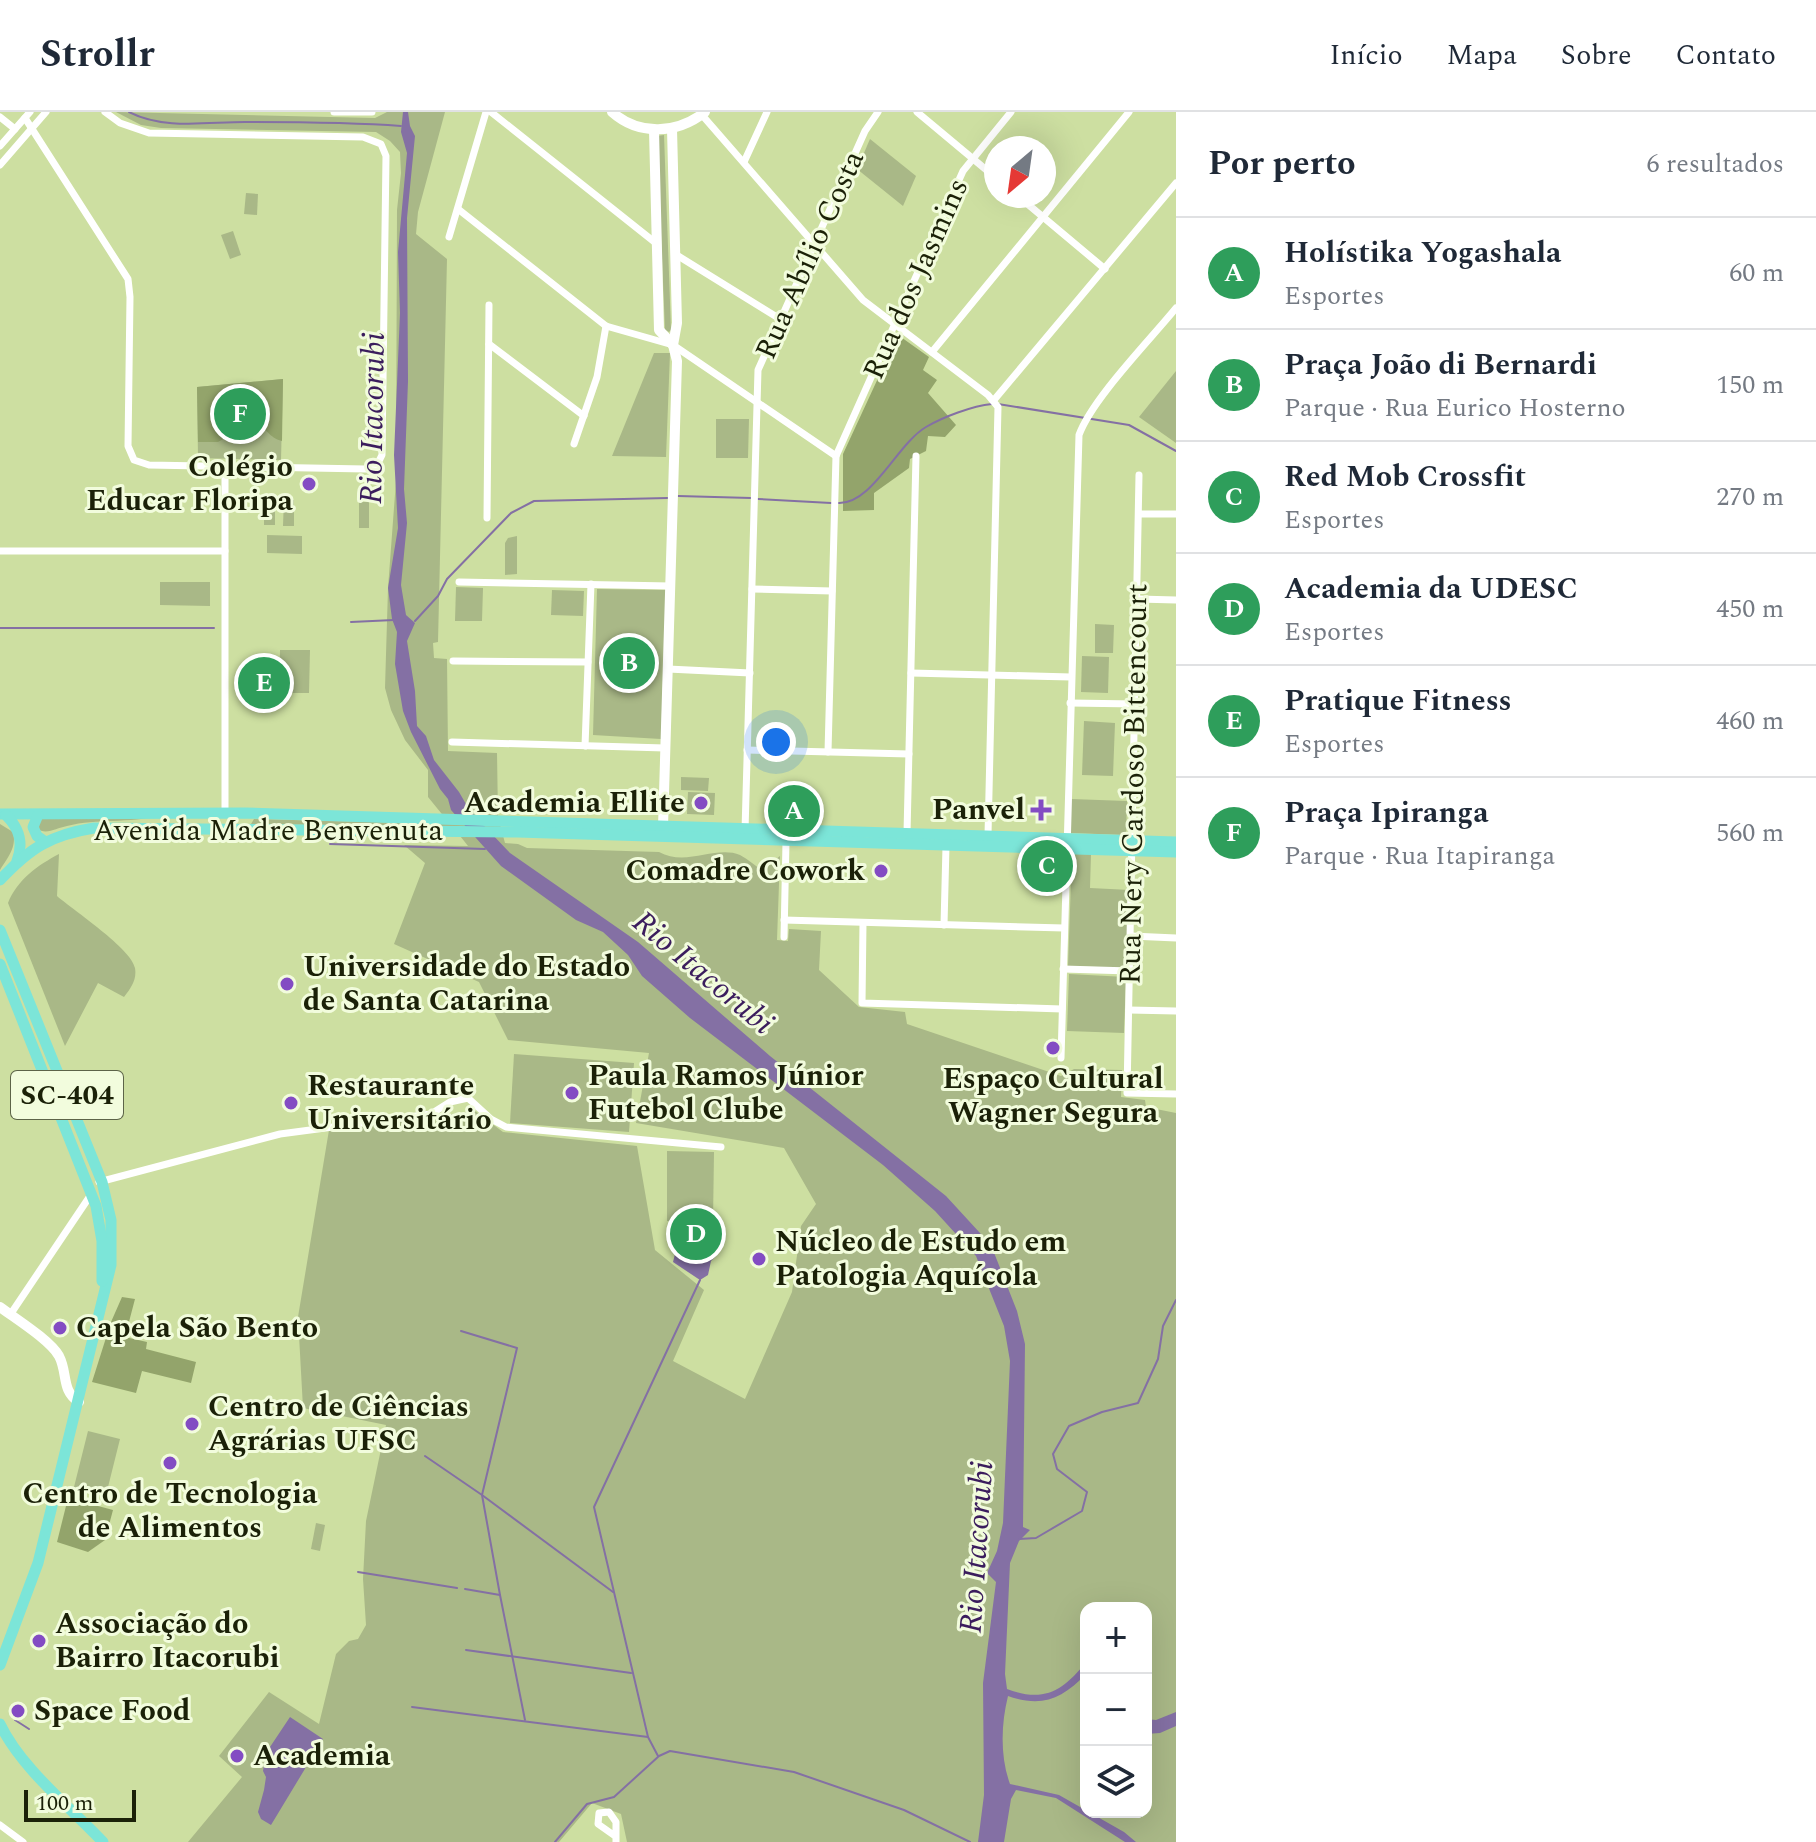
<!DOCTYPE html>
<html lang="pt">
<meta charset="utf-8">
<style>
body{margin:0;font-family:Spectral,serif;background:#f6f6f7;color:#1f2937}
.controls{position:absolute;right:24px;bottom:24px;display:grid;overflow:hidden;border-radius:16px;box-shadow:0 8px 32px #0002}
.controls button{width:72px;height:72px;display:grid;place-items:center;padding:0;border:0;border-bottom:2px solid #e0e1e3;background:#fff;color:#1f2937;font:40px sans-serif}
.compass{position:absolute;left:984px;top:24px;width:72px;height:72px;border-radius:50%;background:#fff;box-shadow:0 8px 32px #0002;rotate:209deg}
.scale{position:absolute;left:24px;bottom:20px;width:112px;box-sizing:border-box;padding-left:8px;border:4px solid #1b2108;border-top:0;font-size:22px;line-height:28px;white-space:nowrap;color:#1b2108;-webkit-text-stroke:6px #f2fcdd;paint-order:stroke}
.you{position:absolute;left:776px;top:630px;width:28px;height:28px;margin:-20px;border:6px solid #fff;border-radius:50%;background:#1a73e8;box-shadow:0 0 0 12px #1a73e833}
.badge{display:grid;place-items:center;width:52px;height:52px;border-radius:50%;background:#834cc3;color:#fff;font-size:26px;font-weight:700}
.pin{position:absolute;translate:-50% -50%;border:4px solid #fff;box-shadow:0 2px 8px #0006}
.list{margin:0;padding:0;list-style:none}
h2{display:flex;justify-content:space-between;align-items:center;height:104px;margin:0;padding:0 32px;font-size:34px}
h2 small{font-size:26px;font-weight:400;color:#747a83}
.list li{display:grid;grid-template-columns:52px 1fr auto;gap:24px;align-items:center;box-sizing:border-box;height:112px;padding:0 32px;border-top:2px solid #e0e1e3}
.list b{display:block;font-size:30px;white-space:nowrap}
.list p{margin:0;font-size:26px;white-space:nowrap;color:#747a83}
.list em{font-size:26px;font-style:normal;color:#747a83}
.icon{flex:none;width:44px;height:44px;fill:none;stroke:currentColor;stroke-width:2;stroke-linecap:round;stroke-linejoin:round}
.map{position:relative;flex:none;width:1176px;height:1730px;overflow:hidden}
header{display:flex;align-items:center;gap:48px;box-sizing:border-box;height:112px;padding:0 40px;background:#fff;border-bottom:2px solid #e0e1e3}
header strong{font-size:38px}
nav{display:flex;gap:44px;margin-inline-start:auto;font-size:28px}
main{display:flex}
aside{flex:1;background:#fff}
.map>svg:first-child{display:block}
.green{fill:#a9b887;fill-rule:evenodd}
.forest{fill:#93a46b}
.water{fill:#8470a4}
.lines{fill:none;stroke-linecap:round;stroke-linejoin:round}
.stream{stroke:#8470a4;stroke-width:2}
.street{stroke:#fff;stroke-width:7}
.secondary{stroke:#fff;stroke-width:10}
.primary{stroke:#7ce5d8;stroke-width:11}
.poi-dot{fill:#834cc3;stroke:#f2fcdd;stroke-width:3}
.labels{text-anchor:middle;dominant-baseline:central;stroke-width:6;stroke-linejoin:round;paint-order:stroke}
.shield{fill:#f2fcdd;stroke:#5c6348;stroke-width:2}
.shield-label{font-size:28px;font-weight:bold;fill:#1b2108}
.street-label{font-size:30px;fill:#1b2108;stroke:#f2fcdd}
.poi-label{font-size:30px;font-weight:bold;fill:#1b2108;stroke:#f2fcdd;text-anchor:start}
.water-label{font-size:32px;font-style:italic;fill:#3b1d5d;stroke:#f2fcdd}
</style>
<header>
<strong>Strollr</strong>
<nav><a>Início</a><a>Mapa</a><a>Sobre</a><a>Contato</a></nav>
</header>
<main>
<div class="map">
<svg width="1176" height="1730" viewBox="0 0 1176 1730">
<rect width="100%" height="100%" fill="#cddfa1"/>
<!-- green -->
<g class="green">
<path d="M116,0L375,6L387,0H445L418,100L416,122L447,147L438,530L433,531L434,546L447,547L448,639L497,641L498,705L505,731L518,732L527,736L659,740C686,755 716,733 740,743C748,747 755,754 762,758L780,744L777,828L788,829L789,817L821,819L819,858L859,895L905,900L907,912L1061,964L1074,957L1122,958L1121,985L1145,988L1146,995L1176,1001V1730H627L621,1702L592,1691L559,1730H188L242,1665L219,1644L269,1580L319,1612L336,1542L349,1529L358,1527L366,1513L363,1467L366,1409L386,1313L303,1296L298,1205L329,1018L475,999L503,1020L637,1034L655,1138L704,1178L673,1249L745,1287L792,1180L801,1114L816,1092L784,1036L636,1011L649,941L508,928L479,870L394,832L425,751L404,733L468,734L453,715L251,712L254,707L450,712L428,685V658L405,628L391,598L385,576L388,476L396,369L397,98L401,61L400,40L390,29L376,20L161,16L141,13ZM1086,1496H1146V1700H1086Z"/>
<path d="M664,23L671,218L669,220L665,218L657,24Z"/>
<path d="M870,27L916,64L903,94L857,57Z"/>
<path d="M246,81L258,82L257,103L244,102Z"/>
<path d="M233,119L241,143L230,147L221,123Z"/>
<path d="M654,241H670L666,345L612,344Z"/>
<path d="M1176,259V331L1139,305Z"/>
<path d="M283,267L281,348L198,346L197,275Z"/>
<path d="M716,307H749L748,346H716Z"/>
<rect x="264" y="387" width="11" height="26"/>
<path d="M284,387L294,388V414H283Z"/>
<rect x="359" y="390" width="10" height="26"/>
<path d="M267,423L302,424V442L267,441Z"/>
<path d="M517,424V462L505,463V431L508,426Z"/>
<path d="M160,470H210V494L160,493Z"/>
<path d="M456,475L483,476L482,509H455Z"/>
<path d="M597,477L666,478L661,627L593,623Z"/>
<path d="M552,478L584,479L583,504L551,503Z"/>
<path d="M1095,512L1114,513L1113,541H1095Z"/>
<path d="M280,538H310L309,581H279Z"/>
<path d="M1082,544L1109,545L1108,581L1081,580Z"/>
<path d="M1084,609L1115,611L1113,664L1082,663Z"/>
<path d="M681,665L709,666L708,679L681,678Z"/>
<path d="M688,680L715,681L714,703L687,702Z"/>
<path d="M1071,687L1127,689L1126,723L1070,721Z"/>
<path d="M161,703C128,712 98,706 67,714C56,716 47,723 37,717L41,706Z"/>
<path d="M0,712L13,720C17,735 8,745 0,758Z"/>
<path d="M1072,741L1091,742L1090,776L1130,778L1128,856L1068,854Z"/>
<path d="M59,742L57,784C73,798 132,837 135,856C137,868 131,876 124,885L98,871L65,934L8,791C17,768 38,753 59,742Z"/>
<path d="M1069,862L1126,865L1124,921L1067,919Z"/>
<path d="M514,942L634,951L629,1020L510,1011Z"/>
<path d="M667,1039L714,1040L713,1109H667Z"/>
<path d="M88,1319L120,1327L106,1383L74,1375Z"/>
<path d="M316,1411L325,1413L320,1439L311,1437Z"/>
</g>
<!-- forest -->
<g class="forest">
<path d="M898,223L929,245L923,258L937,268L928,281L956,313L945,325L928,324L926,339L910,347L909,356L874,381V398L843,399V342Z"/>
<path d="M283,267L282,329C262,324 267,304 246,324L232,322L218,330H198L197,275Z"/>
<path d="M122,1185L135,1187L125,1225L147,1230L146,1237L196,1250L191,1271L142,1259L136,1281L92,1270L111,1210Z"/>
<path d="M68,1386L113,1398L105,1428L88,1440L57,1430Z"/>
</g>
<!-- water -->
<g class="water">
<path d="M403,0H408L410,14L415,24L407,106L408,269L404,377L407,411L401,473L406,503L415,511L407,529L415,579L417,614L426,624L434,648L459,680L470,699L510,741L638,830L770,944L946,1084L991,1133L1017,1199L1025,1232L1023,1415L1030,1418L1019,1429L1010,1451L1005,1562L1007,1577C1044,1591 1063,1579 1086,1550V1562C1062,1587 1042,1596 1008,1584C1001,1612 1000,1645 1010,1672L1059,1683L1124,1720L1136,1730H1125L1056,1686L1016,1678L1011,1687L1004,1730H978L984,1683L983,1571L996,1470L987,1461L997,1439L1003,1411L1010,1249L1004,1214L976,1144L935,1099L883,1053L690,906L642,864L628,843L603,820L576,808L501,754L451,698L448,687L440,677L411,620L403,599L395,552L397,520L392,507L388,476L398,416L394,343L400,201L398,140L407,41L401,20Z"/>
<path d="M717,1130V1143L711,1149L708,1163L700,1168L673,1150L675,1142L681,1138L688,1140L693,1138L699,1142L708,1140L710,1134Z"/>
<path d="M1176,1600V1614L1160,1621L1146,1622V1607L1156,1608Z"/>
<path d="M290,1605L323,1627L271,1713L261,1707L258,1700L264,1678L266,1665L263,1659L266,1641Z"/>
</g>
<g class="lines">
<!-- stream -->
<g class="stream">
<path d="M129,0C164,18 207,10 245,10C298,10 349,10 401,14"/>
<path d="M998,292L1129,313L1176,339"/>
<path d="M678,384L751,386"/>
<path d="M758,387L831,391"/>
<path d="M838,391C872,393 897,332 926,315C943,305 972,294 992,292"/>
<path d="M415,509L438,484L447,467L511,401L534,389L668,386"/>
<path d="M351,510L394,508"/>
<path d="M0,516H214"/>
<path d="M330,732L485,737"/>
<path d="M461,1219L517,1236L482,1383L613,1480"/>
<path d="M425,1344L482,1383L500,1483"/>
<path d="M1019,1427L1036,1426L1082,1399L1087,1380L1057,1357L1053,1342L1069,1314L1102,1300L1138,1291L1158,1247L1163,1214L1176,1188"/>
<path d="M358,1460L457,1476"/>
<path d="M465,1477L500,1483L525,1608"/>
<path d="M466,1538L631,1561"/>
<path d="M412,1595L648,1625L658,1644"/>
<path d="M15,1608L29,1617"/>
<path d="M648,1625L594,1395L700,1168"/>
<path d="M555,1730L587,1692L614,1685L659,1644L670,1639L794,1660L904,1698L970,1730"/>
</g>
<!-- street -->
<g class="street">
<path d="M334,0H372"/>
<path d="M491,0L657,132"/>
<path d="M917,0L996,66"/>
<path d="M702,3L863,188L988,283L998,295L988,723"/>
<path d="M0,5L15,17"/>
<path d="M25,6L128,167L130,185L128,334L134,348L149,353L366,357L377,353L382,343L386,44L381,32L363,25L149,21L120,11L105,0"/>
<path d="M0,34L30,0"/>
<path d="M744,50L767,0"/>
<path d="M0,53L46,0"/>
<path d="M1018,84L1105,157"/>
<path d="M458,97L606,214L673,233L836,344"/>
<path d="M449,125L486,0"/>
<path d="M675,142L780,207"/>
<path d="M489,232L584,304"/>
<path d="M932,240L1129,0"/>
<path d="M994,288L1176,71"/>
<path d="M574,332L597,265L606,214"/>
<path d="M225,354V701"/>
<path d="M1139,363L1127,981L1176,982"/>
<path d="M1140,402H1176"/>
<path d="M487,406L489,193"/>
<path d="M0,439H225"/>
<path d="M459,470L671,474"/>
<path d="M752,477L832,479"/>
<path d="M1138,487L1176,488"/>
<path d="M453,549L588,550"/>
<path d="M668,557L750,561"/>
<path d="M911,561L1071,565"/>
<path d="M1070,591L1136,592"/>
<path d="M452,630L665,636"/>
<path d="M585,634L591,472"/>
<path d="M747,638L909,642"/>
<path d="M828,640L836,344L963,59L1011,0"/>
<path d="M745,719L758,258L865,19L878,0"/>
<path d="M907,721L916,344"/>
<path d="M784,808L1064,816"/>
<path d="M863,811L862,891L1062,897"/>
<path d="M944,813L946,734"/>
<path d="M1131,824L1176,826"/>
<path d="M784,825L786,730"/>
<path d="M1063,857L1130,859"/>
<path d="M1129,898L1176,899"/>
<path d="M1061,946L1079,323C1092,287 1150,228 1176,196"/>
<path d="M99,1070L280,1022L431,1002L450,990L468,986L491,1007L506,1015L721,1035"/>
<path d="M10,1203L92,1081"/>
<path d="M0,1713L23,1730"/>
<path d="M615,1724L598,1712L599,1701L609,1700L616,1710V1730"/>
</g>
<!-- secondary -->
<g class="secondary">
<path d="M612,0C639,24 677,22 705,0"/>
<path d="M654,18L659,218L673,233"/>
<path d="M663,715L677,249L673,233L677,211L672,17"/>
<path d="M0,1195C16,1207 50,1228 59,1244C68,1261 61,1279 79,1290"/>
</g>
<!-- primary -->
<g class="primary">
<path d="M0,702L245,701L1176,730"/>
<path d="M6,703C19,716 24,730 17,749"/>
<path d="M38,703L33,715L37,724L44,729"/>
<path d="M0,768C30,736 50,723 94,716L517,720L1176,740"/>
<path d="M0,818L102,1070L111,1108V1153L38,1451L0,1553"/>
<path d="M0,852L96,1094L102,1129V1169"/>
<path d="M0,1612C21,1656 70,1695 103,1730"/>
</g>
</g>
<!-- markers -->
<g class="poi-dot">
<circle cx="309" cy="372" r="8"/>
<circle cx="701" cy="691" r="8"/>
<path d="M1037 686h8v8h8v8h-8v8h-8v-8h-8v-8h8z"/>
<circle cx="881" cy="759" r="8"/>
<circle cx="287" cy="872" r="8"/>
<circle cx="1053" cy="936" r="8"/>
<circle cx="572" cy="981" r="8"/>
<circle cx="291" cy="991" r="8"/>
<circle cx="759" cy="1147" r="8"/>
<circle cx="60" cy="1216" r="8"/>
<circle cx="192" cy="1312" r="8"/>
<circle cx="170" cy="1351" r="8"/>
<circle cx="39" cy="1529" r="8"/>
<circle cx="18" cy="1599" r="8"/>
<circle cx="237" cy="1644" r="8"/>
</g>
<g class="labels">
<!-- shield labels -->
<rect class="shield" x="11" y="959" width="112" height="48" rx="6"/>
<g class="shield-label">
<text x="67" y="983">SC-404</text>
</g>
<!-- street labels -->
<g class="street-label">
<text transform="translate(810 143) rotate(-66)">Rua Abílio Costa</text>
<text transform="translate(916 167) rotate(-66)">Rua dos Jasmins</text>
<text transform="translate(1134 672) rotate(-89)">Rua Nery Cardoso Bittencourt</text>
<text x="268" y="719">Avenida Madre Benvenuta</text>
</g>
<!-- poi labels -->
<g class="poi-label">
<text x="293" y="355" text-anchor="end">Colégio<tspan x="293" dy="34">Educar Floripa</tspan></text>
<text x="685" y="691" text-anchor="end">Academia Ellite</text>
<text x="1025" y="698" text-anchor="end">Panvel</text>
<text x="865" y="759" text-anchor="end">Comadre Cowork</text>
<text x="303" y="855">Universidade do Estado<tspan x="303" dy="34">de Santa Catarina</tspan></text>
<text x="588" y="964">Paula Ramos Júnior<tspan x="588" dy="34">Futebol Clube</tspan></text>
<text x="1053" y="967" text-anchor="middle">Espaço Cultural<tspan x="1053" dy="34">Wagner Segura</tspan></text>
<text x="307" y="974">Restaurante<tspan x="307" dy="34">Universitário</tspan></text>
<text x="775" y="1130">Núcleo de Estudo em<tspan x="775" dy="34">Patologia Aquícola</tspan></text>
<text x="76" y="1216">Capela São Bento</text>
<text x="208" y="1295">Centro de Ciências<tspan x="208" dy="34">Agrárias UFSC</tspan></text>
<text x="170" y="1382" text-anchor="middle">Centro de Tecnologia<tspan x="170" dy="34">de Alimentos</tspan></text>
<text x="55" y="1512">Associação do<tspan x="55" dy="34">Bairro Itacorubi</tspan></text>
<text x="34" y="1599">Space Food</text>
<text x="253" y="1644">Academia</text>
</g>
<!-- water labels -->
<g class="water-label">
<text transform="translate(373 306) rotate(-89)">Rio Itacorubi</text>
<text transform="translate(703 861) rotate(40)">Rio Itacorubi</text>
<text transform="translate(977 1435) rotate(-86)">Rio Itacorubi</text>
</g>
</g>
</svg>
<div class="controls">
<button>+</button>
<button>−</button>
<button><svg class="icon" aria-label="layers" viewBox="0 0 24 24"><path d="M12 4l9 5-9 5-9-5zM3 14l9 5 9-5"/></svg></button>
</div>
<svg class="compass" viewBox="-18 -18 36 36"><path d="M0-13l5 13h-10z" fill="#e53935"/><path d="M0 13l5-13h-10z" fill="#747a83"/></svg>
<div class="scale">100 m</div>
<div class="you"></div>
<div class="pin badge" style="left:794px;top:699px;background:#2e9e5b">A</div>
<div class="pin badge" style="left:629px;top:551px;background:#2e9e5b">B</div>
<div class="pin badge" style="left:1047px;top:754px;background:#2e9e5b">C</div>
<div class="pin badge" style="left:696px;top:1122px;background:#2e9e5b">D</div>
<div class="pin badge" style="left:264px;top:571px;background:#2e9e5b">E</div>
<div class="pin badge" style="left:240px;top:302px;background:#2e9e5b">F</div>
</div>
<aside>
<h2>Por perto<small>6 resultados</small></h2>
<ul class="list">
<li><span class="badge" style="background:#2e9e5b">A</span><div><b>Holístika Yogashala</b><p>Esportes</p></div><em>60 m</em></li>
<li><span class="badge" style="background:#2e9e5b">B</span><div><b>Praça João di Bernardi</b><p>Parque · Rua Eurico Hosterno</p></div><em>150 m</em></li>
<li><span class="badge" style="background:#2e9e5b">C</span><div><b>Red Mob Crossfit</b><p>Esportes</p></div><em>270 m</em></li>
<li><span class="badge" style="background:#2e9e5b">D</span><div><b>Academia da UDESC</b><p>Esportes</p></div><em>450 m</em></li>
<li><span class="badge" style="background:#2e9e5b">E</span><div><b>Pratique Fitness</b><p>Esportes</p></div><em>460 m</em></li>
<li><span class="badge" style="background:#2e9e5b">F</span><div><b>Praça Ipiranga</b><p>Parque · Rua Itapiranga</p></div><em>560 m</em></li>
</ul>
</aside>
</main>
